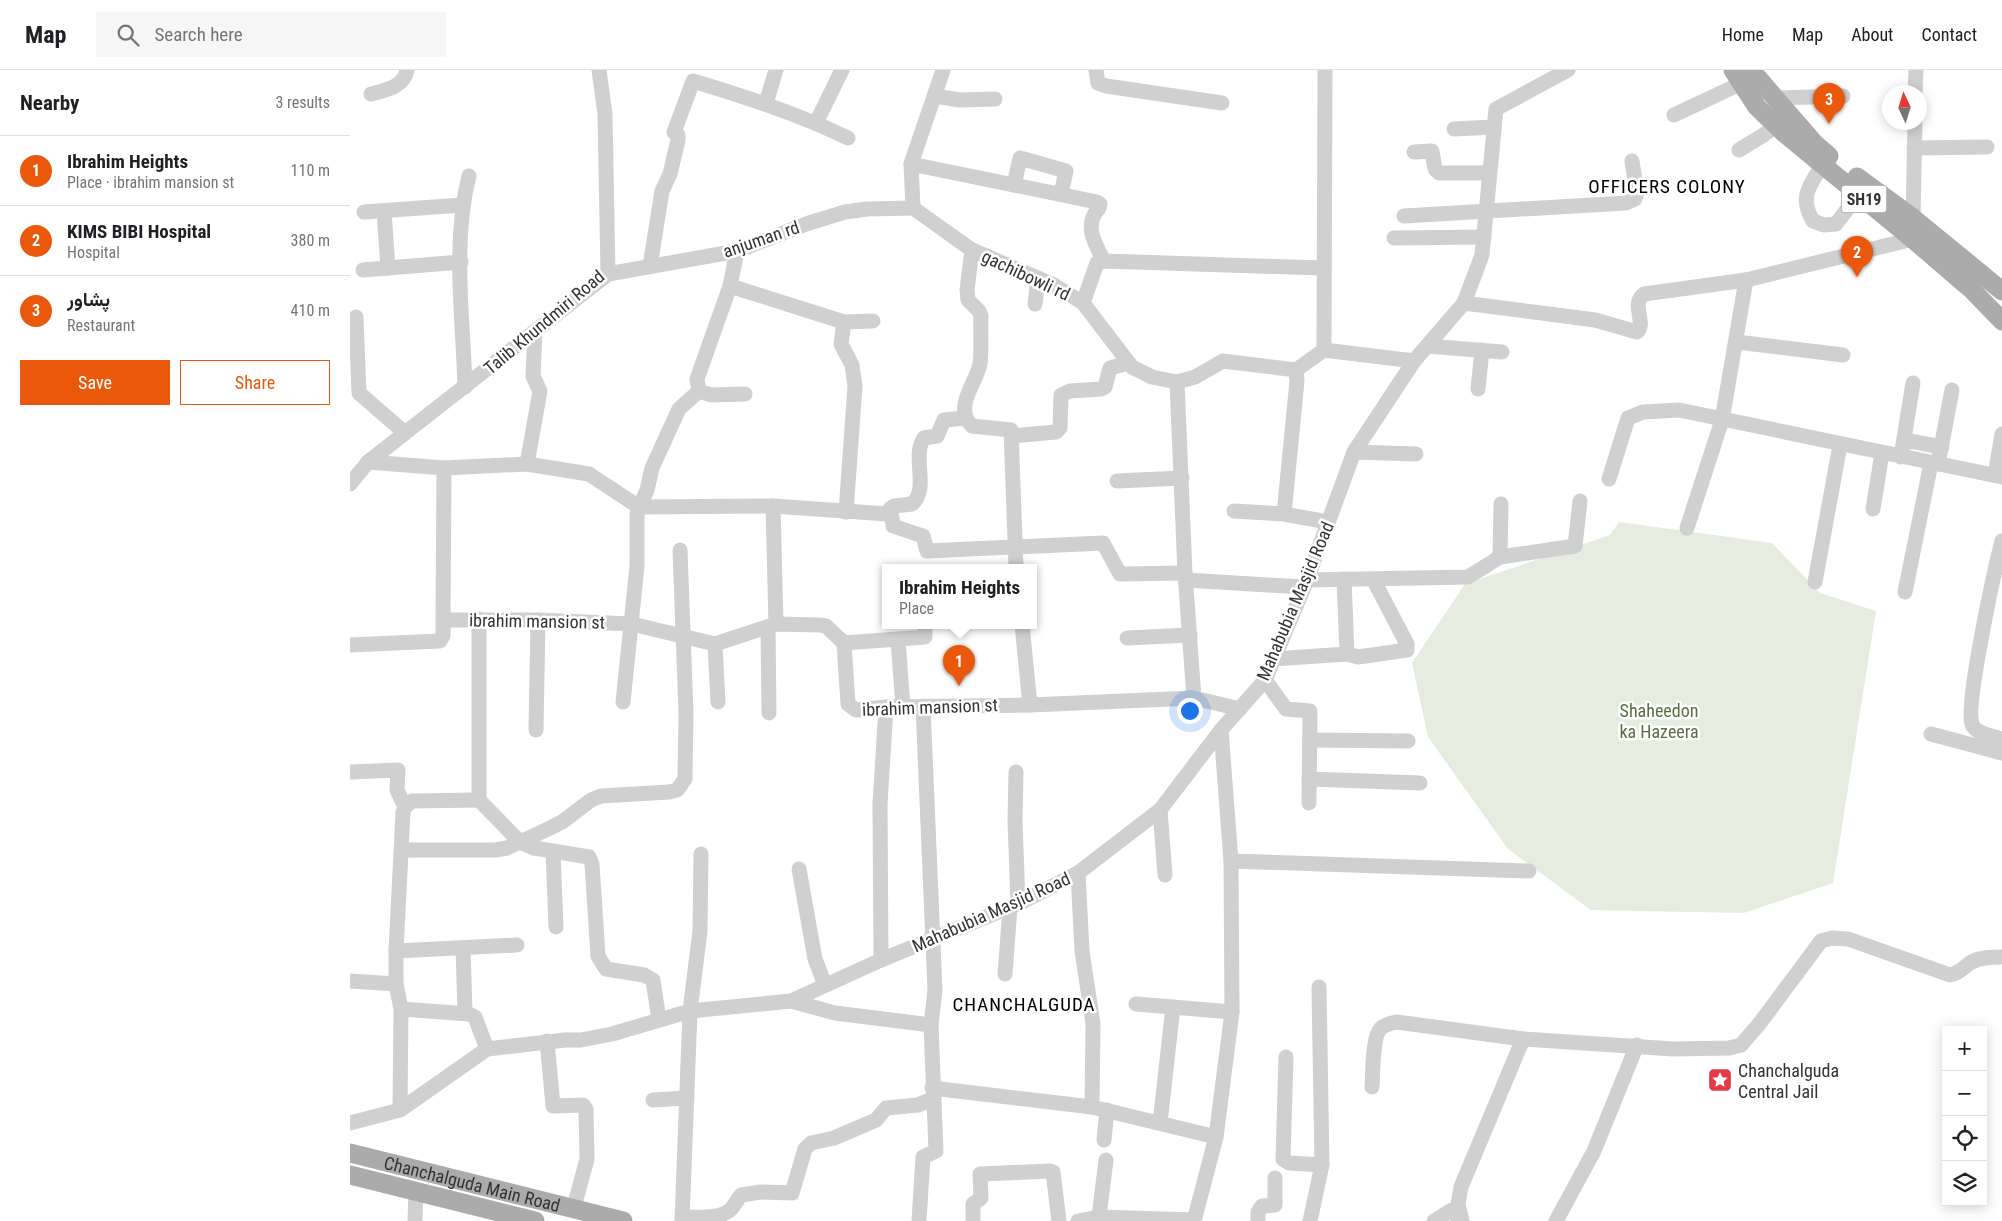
<!DOCTYPE html>
<meta charset="utf-8">
<style>
body{margin:0;font-family:"Roboto Condensed",Vazirmatn,sans-serif;background:#f6f6f6;color:#202124}
.controls{position:absolute;right:15px;bottom:15px;display:grid;overflow:hidden;border-radius:0px;box-shadow:0 2px 12px #0003}
.controls button{width:45px;height:45px;display:grid;place-items:center;padding:0;border:0;border-bottom:1px solid #e0e0e0;background:#fff;color:#202124;font:25px sans-serif}
.compass{position:absolute;left:1532px;top:15px;width:45px;height:45px;border-radius:50%;background:#fff;box-shadow:0 2px 12px #0003;rotate:356deg}
.you{position:absolute;left:839px;top:640px;width:18px;height:18px;margin:-12px;border:4px solid #fff;border-radius:50%;background:#1a73e8;box-shadow:0 0 0 8px #1a73e833}
.badge{display:grid;place-items:center;width:32px;height:32px;border-radius:50%;background:#ea580c;color:#fff;font-size:16px;font-weight:700}
.pin{position:absolute;translate:-50% -41px;filter:drop-shadow(0 1px 2px #0008)}
.pin::after{content:'';position:absolute;top:26px;width:18px;height:15px;background:inherit;clip-path:polygon(0 0,100% 0,50% 100%)}
.popup{position:absolute;left:532px;top:494px;width:155px;height:65px;box-sizing:border-box;display:grid;place-content:center;border-radius:0px;background:#fff;filter:drop-shadow(0 1px 4px #0005);font-size:16px;white-space:nowrap;color:#757577}
.popup b{font-size:19px;color:#202124}
.popup::after{content:'';position:absolute;left:50%;top:100%;margin-left:-10px;border:10px solid transparent;border-top-color:#fff}
.list{margin:0;padding:0;list-style:none}
h2{display:flex;justify-content:space-between;align-items:center;height:65px;margin:0;padding:0 20px;font-size:21px}
h2 small{font-size:16px;font-weight:400;color:#757577}
.list li{display:grid;grid-template-columns:32px 1fr auto;gap:15px;align-items:center;box-sizing:border-box;height:70px;padding:0 20px;border-top:1px solid #e0e0e0}
.list b{display:block;font-size:19px;white-space:nowrap}
.list p{margin:0;font-size:16px;white-space:nowrap;color:#757577}
.list em{font-size:16px;font-style:normal;color:#757577}
.actions{display:flex;gap:10px;padding:15px 20px}
.actions a{flex:1;padding:11px 0;border:1px solid #ea580c;border-radius:0px;text-align:center;font-size:18px;color:#ea580c}
.actions .main{background:#ea580c;color:#fff}
.icon{flex:none;width:28px;height:28px;fill:none;stroke:currentColor;stroke-width:2;stroke-linecap:round;stroke-linejoin:round}
.map{position:relative;flex:none;width:1652px;height:1151px;overflow:hidden}
header{display:flex;align-items:center;gap:30px;box-sizing:border-box;height:70px;padding:0 25px;background:#fff;border-bottom:1px solid #e0e0e0}
header strong{font-size:24px}
nav{display:flex;gap:28px;margin-inline-start:auto;font-size:18px}
.search{width:350px;height:45px;background:#f6f6f6;display:flex;align-items:center;gap:12px;box-sizing:border-box;padding:0 18px;border-radius:0px;color:#757577;font-size:19px}
main{display:flex}
aside{flex:1;background:#fff}
.map>svg:first-child{display:block}
.green{fill:#e6ecdf}
.lines{fill:none;stroke-linecap:round;stroke-linejoin:round}
.minor{stroke:#d0d0d0;stroke-width:15}
.major{stroke:#ababab;stroke-width:19}
.labels{text-anchor:middle;dominant-baseline:central;stroke-width:5;stroke-linejoin:round;paint-order:stroke}
.shield{fill:#fff;stroke:#707070;stroke-width:1}
.shield-label{font-size:16px;font-weight:bold;fill:#333}
.street-label{font-size:18px;fill:#333;stroke:#fff}
.park-label{font-size:18px;fill:#56703f;stroke:#fff}
.poi-label{font-size:18px;fill:#333;stroke:#fff;text-anchor:start}
.neighbourhood-label{font-size:19px;letter-spacing:1px;fill:#000;stroke:#fff}
</style>
<header>
<strong>Map</strong>
<div class="search"><svg class="icon" aria-label="search" viewBox="0 0 24 24"><circle cx="10" cy="10" r="6"/><path d="M15 15l6 6"/></svg>Search here</div>
<nav><a>Home</a><a>Map</a><a>About</a><a>Contact</a></nav>
</header>
<main>
<aside>
<h2>Nearby<small>3 results</small></h2>
<ul class="list">
<li><span class="badge">1</span><div><b>Ibrahim Heights</b><p>Place · ibrahim mansion st</p></div><em>110 m</em></li>
<li><span class="badge">2</span><div><b>KIMS BIBI Hospital</b><p>Hospital</p></div><em>380 m</em></li>
<li><span class="badge">3</span><div><b>پشاور</b><p>Restaurant</p></div><em>410 m</em></li>
</ul>
<div class="actions"><a class="main">Save</a><a>Share</a></div>
</aside>
<div class="map">
<svg width="1652" height="1151" viewBox="0 0 1652 1151">
<rect width="100%" height="100%" fill="#fff"/>
<!-- green -->
<path class="green" d="M1269,452L1422,473L1470,523L1526,541L1483,813L1394,843L1241,840L1158,779L1078,667L1062,593L1115,514L1260,465Z"/>
<g class="lines">
<!-- minor -->
<g class="minor">
<path d="M746,0L748,13L756,16L872,33"/>
<path d="M1565,22L1566,0"/>
<path d="M21,24C36,20 54,17 57,0"/>
<path d="M584,26L610,30L645,29"/>
<path d="M1424,28L1493,26"/>
<path d="M416,33L426,0"/>
<path d="M1324,45L1392,13"/>
<path d="M466,53L492,0"/>
<path d="M1104,59L1144,57"/>
<path d="M1564,78L1637,77"/>
<path d="M1389,80L1415,64L1426,55"/>
<path d="M1064,82L1082,81L1085,99L1089,103H1139"/>
<path d="M561,94L747,132L750,134L749,138C733,155 745,174 754,191"/>
<path d="M1472,96C1459,116 1449,128 1463,151L1474,155L1486,154L1508,125"/>
<path d="M664,115L670,88L716,101L711,124"/>
<path d="M563,138L622,180L704,215L733,233L782,297L802,307L827,312L845,307L873,291L946,300L974,280L1064,291"/>
<path d="M563,138L561,94L593,0"/>
<path d="M34,141L38,198"/>
<path d="M14,142L112,135"/>
<path d="M1054,146L1276,133L1285,129L1287,123L1282,91"/>
<path d="M1563,148L1565,52"/>
<path d="M1044,168L1134,167"/>
<path d="M622,180L617,220L618,230L629,241L631,246C630,261 632,278 630,294C626,314 603,337 622,356L661,360L666,497"/>
<path d="M387,181L380,216L347,309L349,321L361,325L395,324"/>
<path d="M300,196L312,121L320,104L328,70V65L324,62L343,11C396,27 448,44 498,68"/>
<path d="M13,200L111,192"/>
<path d="M258,204L387,181L459,153L495,142L517,139L563,138"/>
<path d="M380,216L494,252L523,251"/>
<path d="M733,233L747,193L754,191L972,198"/>
<path d="M1114,233L1245,250L1287,262C1297,252 1280,234 1294,224L1396,210L1563,169"/>
<path d="M685,234L688,208"/>
<path d="M6,247L9,323L55,363"/>
<path d="M494,252L491,274L502,295L505,316L496,442"/>
<path d="M1387,272L1493,285"/>
<path d="M1077,276L1152,282"/>
<path d="M974,280L975,0"/>
<path d="M827,312L835,503L844,628"/>
<path d="M115,317C113,248 102,173 119,106"/>
<path d="M1128,319L1132,280"/>
<path d="M662,366L706,362L710,358L711,325L720,321L751,319L755,317L760,298L779,293"/>
<path d="M1554,370L1592,377"/>
<path d="M1004,382L1066,384"/>
<path d="M1551,387L1563,313"/>
<path d="M18,392L94,398L177,394L239,404L289,437L423,436L537,444L542,447L543,456L573,466L577,481L753,473L770,504L835,503"/>
<path d="M177,394L190,321L183,306L185,263"/>
<path d="M1588,394L1602,320"/>
<path d="M1645,405L1652,364"/>
<path d="M1259,409L1278,348L1293,342L1329,340L1652,407"/>
<path d="M767,411L832,408"/>
<path d="M0,414L18,392L258,204L255,44L249,0"/>
<path d="M423,436L426,554"/>
<path d="M1523,439L1532,383"/>
<path d="M884,441L934,444L978,452"/>
<path d="M934,444L947,311L946,300"/>
<path d="M540,445V439L544,436L562,434C580,418 561,387 574,368L587,366L594,350L615,348"/>
<path d="M1337,458L1372,350L1396,210"/>
<path d="M1652,471C1645,498 1615,635 1622,654C1625,664 1643,666 1652,669"/>
<path d="M1150,487L1151,434"/>
<path d="M994,509L997,584"/>
<path d="M836,510L953,517"/>
<path d="M957,510L1118,507L1150,487L1225,476L1230,431"/>
<path d="M1465,512L1490,375"/>
<path d="M1555,522L1581,393"/>
<path d="M129,549V730L170,772L184,778L239,787L242,794L248,886L256,899L294,905L303,910L309,950"/>
<path d="M93,550L94,398"/>
<path d="M672,555L680,635"/>
<path d="M418,557L419,643"/>
<path d="M777,568L840,565"/>
<path d="M548,570L553,637"/>
<path d="M494,573L575,567V555"/>
<path d="M365,574L368,632"/>
<path d="M0,575L90,571L93,566V550H188L282,554L365,574L426,554L470,555L476,556L494,573L498,634L506,640L536,637L680,635L844,628L890,639"/>
<path d="M923,589L997,584L1008,587L1057,580V574L1023,509"/>
<path d="M915,610L936,639L960,641L959,733"/>
<path d="M273,632L287,496V443L297,420L302,398L329,339L349,321"/>
<path d="M186,660L188,550"/>
<path d="M1581,664L1652,683"/>
<path d="M960,670L1058,671"/>
<path d="M0,702L48,700L47,720L55,737"/>
<path d="M666,702L665,750L668,834"/>
<path d="M959,709L1070,713"/>
<path d="M810,740L815,805"/>
<path d="M52,780H145L157,778L196,760L212,752L241,730L251,726L319,722L327,720L335,709L336,643L330,480"/>
<path d="M203,781L206,857"/>
<path d="M881,791L1179,801"/>
<path d="M449,799L465,889L475,915"/>
<path d="M728,803L732,881L743,954L742,1037"/>
<path d="M113,878L115,942"/>
<path d="M46,881L167,875"/>
<path d="M531,890L530,734L536,637"/>
<path d="M655,904L660,837"/>
<path d="M0,911L46,914"/>
<path d="M441,931L485,943L581,955"/>
<path d="M786,934L882,942"/>
<path d="M51,939L119,944L125,947L137,979"/>
<path d="M197,971L203,1036L233,1035L236,1039L237,1089L224,1137"/>
<path d="M936,987L933,1089L939,1093L972,1095"/>
<path d="M1022,1017C1023,1004 1022,966 1031,958C1036,954 1041,953 1047,952L1173,969"/>
<path d="M582,1018L742,1037L866,1067"/>
<path d="M303,1030L337,1028"/>
<path d="M50,1040L51,939L46,914V881L53,742L55,737L62,731L129,730"/>
<path d="M0,1053L50,1040L137,979L215,970H231L262,964L340,941L441,931L531,890L668,834L728,803L810,740L871,660L915,610L957,510L1004,382L1064,291L1114,233L1132,185L1146,39L1218,0"/>
<path d="M810,1053L823,937"/>
<path d="M754,1070L757,1040"/>
<path d="M332,1147C347,1147 372,1150 382,1138C385,1134 388,1129 391,1125L411,1122L442,1123L455,1079L461,1073L484,1068L526,1050L536,1038L568,1035L582,1029"/>
<path d="M749,1147L756,1090"/>
<path d="M65,1151L66,1121"/>
<path d="M332,1151L340,941L350,861L351,784"/>
<path d="M569,1151L573,1087L586,1081L581,955L585,920L573,636"/>
<path d="M623,1151V1134L631,1128L630,1104L700,1101L703,1102L709,1151"/>
<path d="M728,1151L749,1147L844,1150"/>
<path d="M844,1151L866,1067L882,942L881,791L871,660"/>
<path d="M908,1151V1142L912,1136L925,1135V1108"/>
<path d="M960,1151L972,1095L969,917"/>
<path d="M1084,1151L1100,1141L1111,1149"/>
<path d="M1112,1151L1108,1134L1111,1117L1173,969L1323,979L1379,978L1391,975L1410,953L1471,871L1482,868L1498,869L1600,905C1609,903 1613,898 1620,893C1629,887 1642,887 1652,887"/>
<path d="M1206,1151L1244,1081L1287,975"/>
</g>
<!-- major -->
<g class="major">
<path d="M1383,0L1407,37L1434,63L1565,171L1621,219L1652,251"/>
<path d="M1401,0L1465,74L1479,86"/>
<path d="M1507,107L1563,148L1652,221"/>
<path id="s1" d="M0,1083L273,1151"/>
<path d="M0,1105L185,1151"/>
</g>
</g>
<!-- icons -->
<defs>
<symbol id="sight-square" viewBox="-11 -11 22 22"><rect x="-9" y="-9" width="18" height="18" rx="4" fill="#e63946" stroke="#fff"/><path d="M0-6L1.8-2.2L6-1.7L2.9 1.2L3.7 5.4L0 3.3L-3.7 5.4L-2.9 1.2L-6-1.7L-1.8-2.2Z" fill="#fff"/></symbol>
</defs>
<g fill-rule="evenodd">
<use href="#sight-square" x="1356" y="996" width="28" height="28"/>
</g>
<g class="labels">
<!-- shield labels -->
<rect class="shield" x="1491.5" y="115.5" width="45" height="27" rx="4"/>
<g class="shield-label">
<text x="1514" y="129">SH19</text>
</g>
<!-- street labels -->
<g class="street-label">
<text transform="translate(411 169) rotate(-19)">anjuman rd</text>
<text transform="translate(676 205) rotate(25)">gachibowli rd</text>
<text transform="translate(194 252) rotate(-40)">Talib Khundmiri Road</text>
<text transform="translate(945 531) rotate(-67)">Mahabubia Masjid Road</text>
<text transform="translate(187 551) rotate(1)">ibrahim mansion st</text>
<text transform="translate(580 637) rotate(-2)">ibrahim mansion st</text>
<text transform="translate(641 842) rotate(-24)">Mahabubia Masjid Road</text>
<text stroke="none"><textPath href="#s1" startOffset="126">Chanchalguda Main Road</textPath></text>
</g>
<!-- park labels -->
<g class="park-label">
<text x="1309" y="640">Shaheedon<tspan x="1309" dy="21">ka Hazeera</tspan></text>
</g>
<!-- poi labels -->
<g class="poi-label">
<text x="1388" y="1000">Chanchalguda<tspan x="1388" dy="21">Central Jail</tspan></text>
</g>
<!-- neighbourhood labels -->
<g class="neighbourhood-label">
<text x="1317" y="116">OFFICERS COLONY</text>
<text x="674" y="934">CHANCHALGUDA</text>
</g>
</g>
</svg>
<div class="controls">
<button>+</button>
<button>−</button>
<button><svg class="icon" aria-label="locate" viewBox="0 0 24 24"><circle cx="12" cy="12" r="6"/><path d="M12 2v4M12 18v4M2 12h4M18 12h4"/></svg></button>
<button><svg class="icon" aria-label="layers" viewBox="0 0 24 24"><path d="M12 4l9 5-9 5-9-5zM3 14l9 5 9-5"/></svg></button>
</div>
<svg class="compass" viewBox="-18 -18 36 36"><path d="M0-13l5 13h-10z" fill="#e53935"/><path d="M0 13l5-13h-10z" fill="#757577"/></svg>
<div class="you"></div>
<div class="pin badge" style="left:609px;top:616px">1</div>
<div class="popup"><b>Ibrahim Heights</b>Place</div>
<div class="pin badge" style="left:1507px;top:207px">2</div>
<div class="pin badge" style="left:1479px;top:54px">3</div>
</div>
</main>
